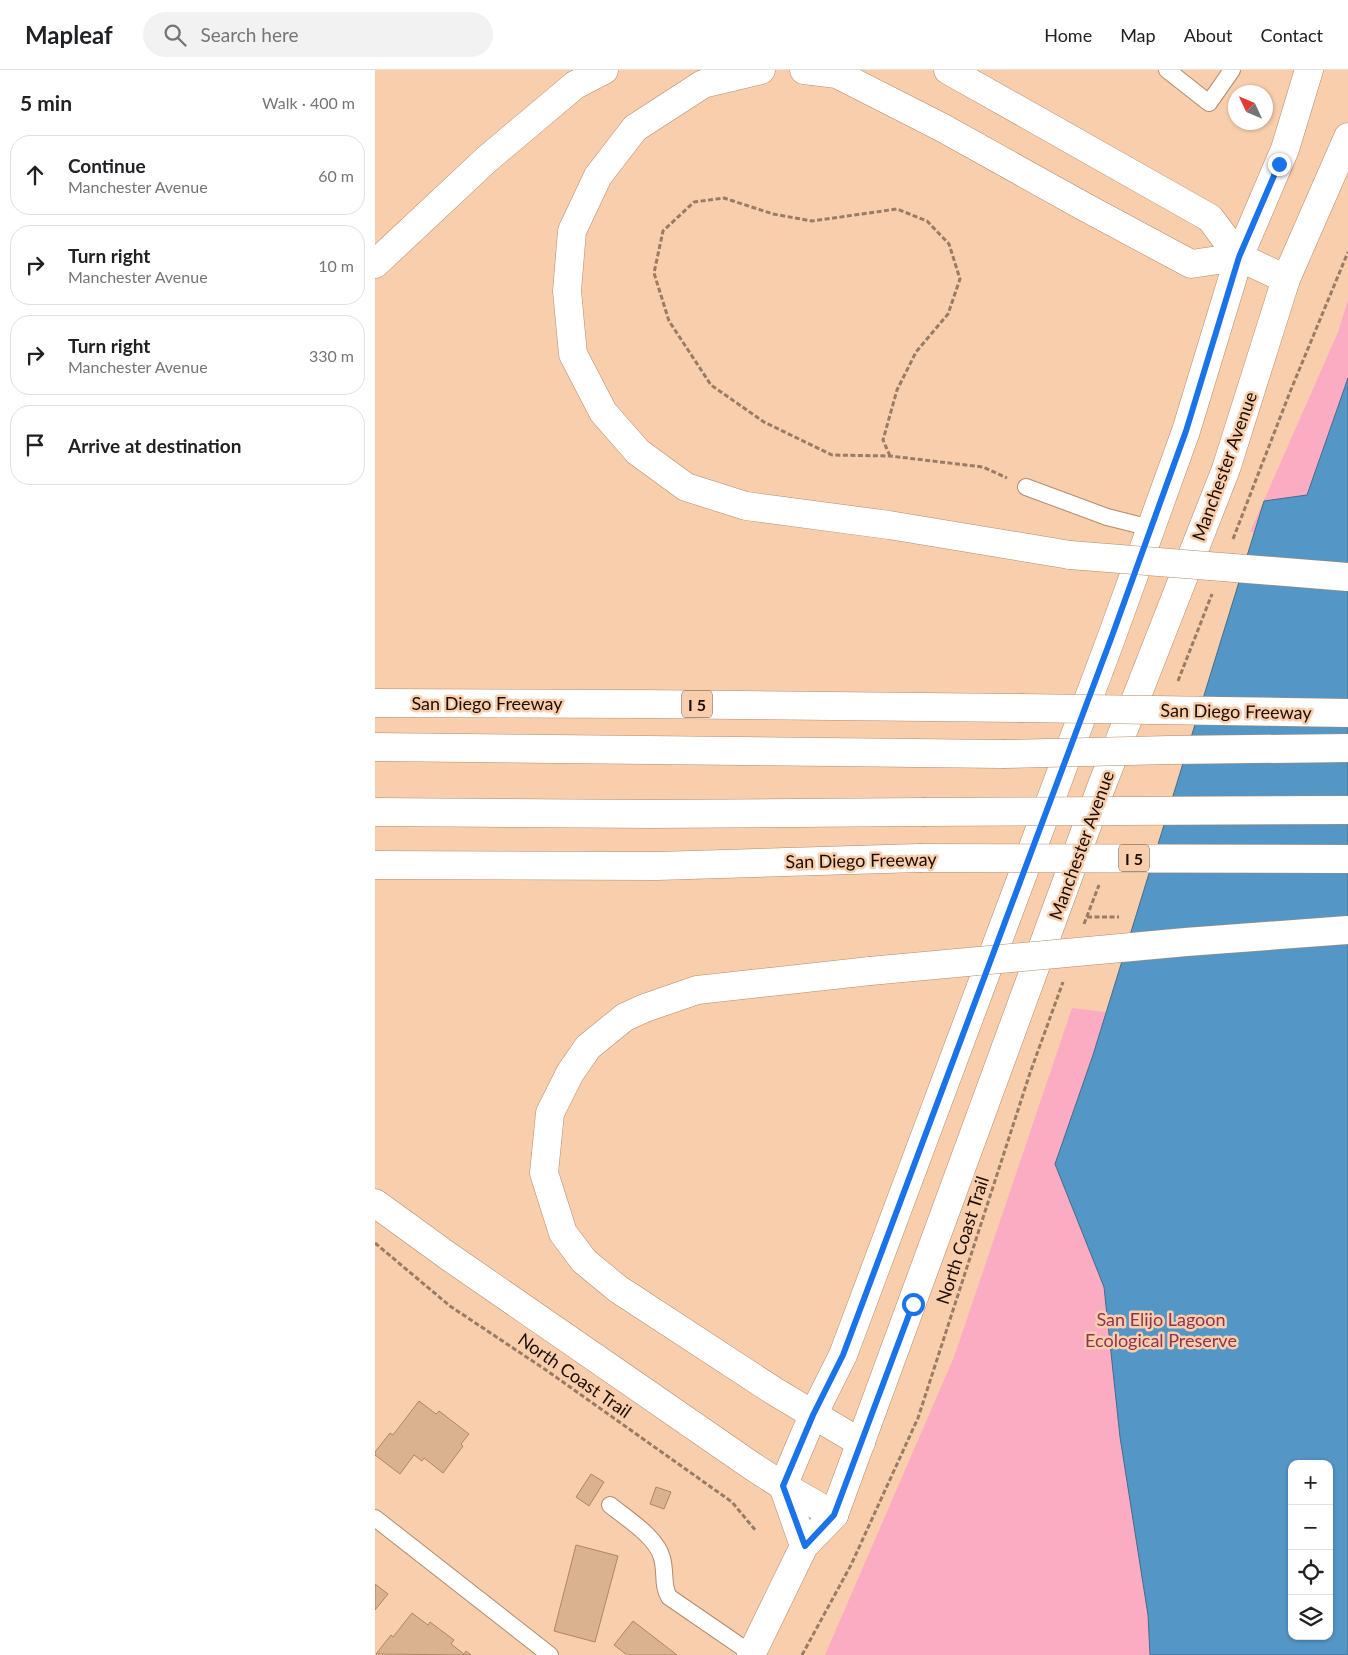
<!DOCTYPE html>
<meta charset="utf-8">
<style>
body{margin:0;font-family:Lato,sans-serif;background:#f2f2f2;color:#202124}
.controls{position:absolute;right:15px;bottom:15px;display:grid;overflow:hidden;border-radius:10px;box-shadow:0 1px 4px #0004}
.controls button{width:45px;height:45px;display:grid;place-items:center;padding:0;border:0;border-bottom:1px solid #e0e0e0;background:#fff;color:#202124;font:25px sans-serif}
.compass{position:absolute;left:853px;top:15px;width:45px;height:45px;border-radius:50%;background:#fff;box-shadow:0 1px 4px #0004;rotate:314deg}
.stop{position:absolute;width:15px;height:15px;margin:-11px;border:4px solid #1a73e8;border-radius:50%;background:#fff}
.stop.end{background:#1a73e8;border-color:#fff;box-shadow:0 1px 5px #0008}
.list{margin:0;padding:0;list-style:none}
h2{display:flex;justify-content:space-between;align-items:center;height:65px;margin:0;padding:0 20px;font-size:21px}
h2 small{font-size:16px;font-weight:400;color:#757577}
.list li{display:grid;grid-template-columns:32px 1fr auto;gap:15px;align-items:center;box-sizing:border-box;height:80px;margin:0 10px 10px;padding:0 10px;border:1px solid #e0e0e0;border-radius:20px}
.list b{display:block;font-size:19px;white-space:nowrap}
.list p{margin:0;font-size:16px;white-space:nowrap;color:#757577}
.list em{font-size:16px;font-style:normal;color:#757577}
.icon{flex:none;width:28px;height:28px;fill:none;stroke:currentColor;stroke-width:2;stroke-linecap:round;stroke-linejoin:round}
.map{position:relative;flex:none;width:973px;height:1585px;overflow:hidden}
header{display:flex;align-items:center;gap:30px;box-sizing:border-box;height:70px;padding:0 25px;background:#fff;border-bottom:1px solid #e0e0e0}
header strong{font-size:24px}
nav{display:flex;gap:28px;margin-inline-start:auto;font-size:18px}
.search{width:350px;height:45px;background:#f2f2f2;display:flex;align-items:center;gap:12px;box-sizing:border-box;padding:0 18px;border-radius:28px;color:#757577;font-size:19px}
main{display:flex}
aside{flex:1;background:#fff}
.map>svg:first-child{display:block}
.green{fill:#fcacc2;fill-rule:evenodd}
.water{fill:#5496c5;stroke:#436d8b;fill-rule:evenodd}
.building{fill:#dbb290;stroke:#ad8665}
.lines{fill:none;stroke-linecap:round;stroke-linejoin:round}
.lane-casing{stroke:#b38c6b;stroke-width:18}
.secondary-casing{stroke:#b38c6b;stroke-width:29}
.primary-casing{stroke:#b38c6b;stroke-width:29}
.highway-casing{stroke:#b38c6b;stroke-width:29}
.path{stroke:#9a7b64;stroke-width:3;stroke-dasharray:5 2.5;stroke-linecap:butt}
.lane{stroke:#fff;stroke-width:16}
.secondary{stroke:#fff;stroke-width:28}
.primary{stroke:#fff;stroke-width:28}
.highway{stroke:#fff;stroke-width:28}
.highway-bridge-casing{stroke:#b38c6b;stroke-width:29;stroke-linecap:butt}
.highway-bridge{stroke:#fff;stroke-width:28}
.route{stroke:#1a73e8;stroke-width:6}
.labels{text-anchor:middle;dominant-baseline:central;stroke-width:5;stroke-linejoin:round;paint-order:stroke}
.shield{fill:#f9ceac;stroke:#5e4736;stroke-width:1}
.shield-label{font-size:16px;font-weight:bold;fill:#1b0d03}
.street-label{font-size:18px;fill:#1b0d03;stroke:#f9ceac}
.park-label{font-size:18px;fill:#8e3253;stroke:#f9ceac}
</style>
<header>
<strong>Mapleaf</strong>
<div class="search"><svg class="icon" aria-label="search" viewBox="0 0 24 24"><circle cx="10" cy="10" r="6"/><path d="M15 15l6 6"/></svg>Search here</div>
<nav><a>Home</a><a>Map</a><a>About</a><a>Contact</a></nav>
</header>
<main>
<aside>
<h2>5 min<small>Walk · 400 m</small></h2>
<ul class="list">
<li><svg class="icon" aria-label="ahead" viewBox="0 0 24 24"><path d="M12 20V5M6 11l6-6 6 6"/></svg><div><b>Continue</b><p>Manchester Avenue</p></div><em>60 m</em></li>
<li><svg class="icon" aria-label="right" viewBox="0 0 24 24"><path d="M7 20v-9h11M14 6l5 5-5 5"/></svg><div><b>Turn right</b><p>Manchester Avenue</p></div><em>10 m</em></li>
<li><svg class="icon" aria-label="right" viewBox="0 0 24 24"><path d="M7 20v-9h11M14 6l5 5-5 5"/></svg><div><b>Turn right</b><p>Manchester Avenue</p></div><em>330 m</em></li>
<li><svg class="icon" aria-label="arrive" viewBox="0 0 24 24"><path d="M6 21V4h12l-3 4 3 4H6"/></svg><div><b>Arrive at destination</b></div></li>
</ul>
</aside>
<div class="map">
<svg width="973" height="1585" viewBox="0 0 973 1585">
<rect width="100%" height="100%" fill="#f9ceac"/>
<!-- green -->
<g class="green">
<path d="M973,230V462H875L963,262Z"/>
<path d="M697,938L973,970V1585H450L579,1287ZM917,1394H954V1566H917Z"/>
</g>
<!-- water -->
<path class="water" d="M973,308V1585H775L773,1545L745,1367L729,1217L680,1094L718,985L889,431L932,425ZM917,1394H954V1566H917Z"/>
<!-- building -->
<g class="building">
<path d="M44,1331L61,1344L64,1341L94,1364L86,1374L88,1376L68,1403L49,1388L47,1391L39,1385L25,1404L0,1385V1382L15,1363L18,1365Z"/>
<path d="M216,1404L229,1412L214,1436L201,1427Z"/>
<path d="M281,1417L296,1422L289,1439L275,1434Z"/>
<path d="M201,1475L243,1486L220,1572L179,1561Z"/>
<path d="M0,1514L13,1524L0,1540Z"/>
<path d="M37,1543L53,1555L55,1552L79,1570L76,1574L89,1584L91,1581L96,1585L1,1584L16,1565L18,1567Z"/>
<path d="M258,1551L302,1585H252L239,1575Z"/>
</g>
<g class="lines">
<defs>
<g id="lane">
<path d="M792,0L834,33L857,0"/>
<path d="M651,417L732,447L776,458"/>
<path d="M235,1435C251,1448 282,1467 287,1488C291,1501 287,1516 294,1527L377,1584"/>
<path d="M0,1448L175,1585"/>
</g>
<g id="secondary">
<path d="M429,1476L408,1416L438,1345"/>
<path d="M376,1585L429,1476L459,1445"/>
</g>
<g id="primary">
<path d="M438,1345L468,1285L737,566L811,361L864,187L910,79L934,0"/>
<path d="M459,1445L727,715L851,399L911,209L973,67"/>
</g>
<g id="highway">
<path d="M386,0L328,14L260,58L223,106L197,161L192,221L198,284L228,342L263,382L311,417L371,436L514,455L695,485"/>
<path d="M429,0L462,4L568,58L708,136L816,194L864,187"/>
<path d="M573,0L835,148L864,187L911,209"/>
<path d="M0,194L112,89L200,15L229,0"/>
<path d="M0,633L266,634L645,638"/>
<path d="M0,677L628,684"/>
<path d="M0,742L277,744L548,742"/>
<path d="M0,795L282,796L544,788"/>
<path d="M0,1133L73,1186L377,1396L408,1416L459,1445"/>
<path d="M486,1373L399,1321L243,1219L209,1191L188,1163L169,1103L175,1043L195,1003L213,977L250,947L270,938L322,920L495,901"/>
</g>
</defs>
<!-- lane casing -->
<use href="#lane" class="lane-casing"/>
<!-- secondary casing -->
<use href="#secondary" class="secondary-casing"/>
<!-- primary casing -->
<use href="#primary" class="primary-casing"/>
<!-- highway casing -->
<use href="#highway" class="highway-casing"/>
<!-- path -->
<g class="path">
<path d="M515,386L508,370L522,320L541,282L573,244L585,209L574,174L552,151L522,139L437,151L398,144L349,128L319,132L288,161L279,203L294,251L336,315L389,352L457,385L515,386L608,397L632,408"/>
<path d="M858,469L915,322L973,182"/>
<path d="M803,611L837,524"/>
<path d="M712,847H744"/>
<path d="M709,854L724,815"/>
<path d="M0,1173L75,1236L171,1300L357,1432L381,1461"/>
<path d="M427,1585L476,1495L543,1348L655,1003L688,912"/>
</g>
<!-- lane -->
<use href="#lane" class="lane"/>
<!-- secondary -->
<use href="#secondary" class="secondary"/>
<!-- primary -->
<use href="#primary" class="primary"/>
<!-- highway -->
<use href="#highway" class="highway"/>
<defs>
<g id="highway-bridge">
<path d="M695,485L973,507"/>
<path d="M645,638L973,643"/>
<path d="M628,684L795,680L973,678"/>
<path d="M548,742L973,740"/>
<path d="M544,788L973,789"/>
<path d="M495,901L811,872L973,860"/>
</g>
</defs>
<!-- highway-bridge casing -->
<use href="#highway-bridge" class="highway-bridge-casing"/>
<!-- highway-bridge -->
<use href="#highway-bridge" class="highway-bridge"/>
</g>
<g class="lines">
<!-- route -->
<path class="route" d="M538,1234L459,1445L430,1476L408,1416L438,1345L468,1285L737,566L811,361L864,187L904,94"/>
</g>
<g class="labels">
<!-- shield labels -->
<g class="shield">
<rect x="307" y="620.5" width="30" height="27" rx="4"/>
<rect x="744" y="774.5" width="30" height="27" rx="4"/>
</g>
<g class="shield-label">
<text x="322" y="634">I 5</text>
<text x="759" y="788">I 5</text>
</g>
<!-- street labels -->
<g class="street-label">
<text transform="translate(849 396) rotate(-70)">Manchester Avenue</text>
<text x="112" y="633">San Diego Freeway</text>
<text transform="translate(861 641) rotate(1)">San Diego Freeway</text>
<text transform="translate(706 775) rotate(-70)">Manchester Avenue</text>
<text transform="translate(486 790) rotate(-1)">San Diego Freeway</text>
<text transform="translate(587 1170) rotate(-72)">North Coast Trail</text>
<text transform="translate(200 1305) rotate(35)">North Coast Trail</text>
</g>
<!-- park labels -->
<g class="park-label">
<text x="786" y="1249">San Elijo Lagoon<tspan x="786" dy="21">Ecological Preserve</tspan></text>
</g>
</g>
</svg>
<div class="controls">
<button>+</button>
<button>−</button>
<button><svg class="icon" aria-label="locate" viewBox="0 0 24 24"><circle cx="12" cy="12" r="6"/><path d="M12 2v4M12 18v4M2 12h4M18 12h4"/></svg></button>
<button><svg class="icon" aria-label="layers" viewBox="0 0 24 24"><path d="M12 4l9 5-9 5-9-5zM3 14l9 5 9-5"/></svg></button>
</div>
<svg class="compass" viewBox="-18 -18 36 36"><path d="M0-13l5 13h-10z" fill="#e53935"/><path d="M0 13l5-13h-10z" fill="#757577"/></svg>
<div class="stop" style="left:538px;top:1234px"></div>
<div class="stop end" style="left:904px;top:94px"></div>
</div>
</main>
